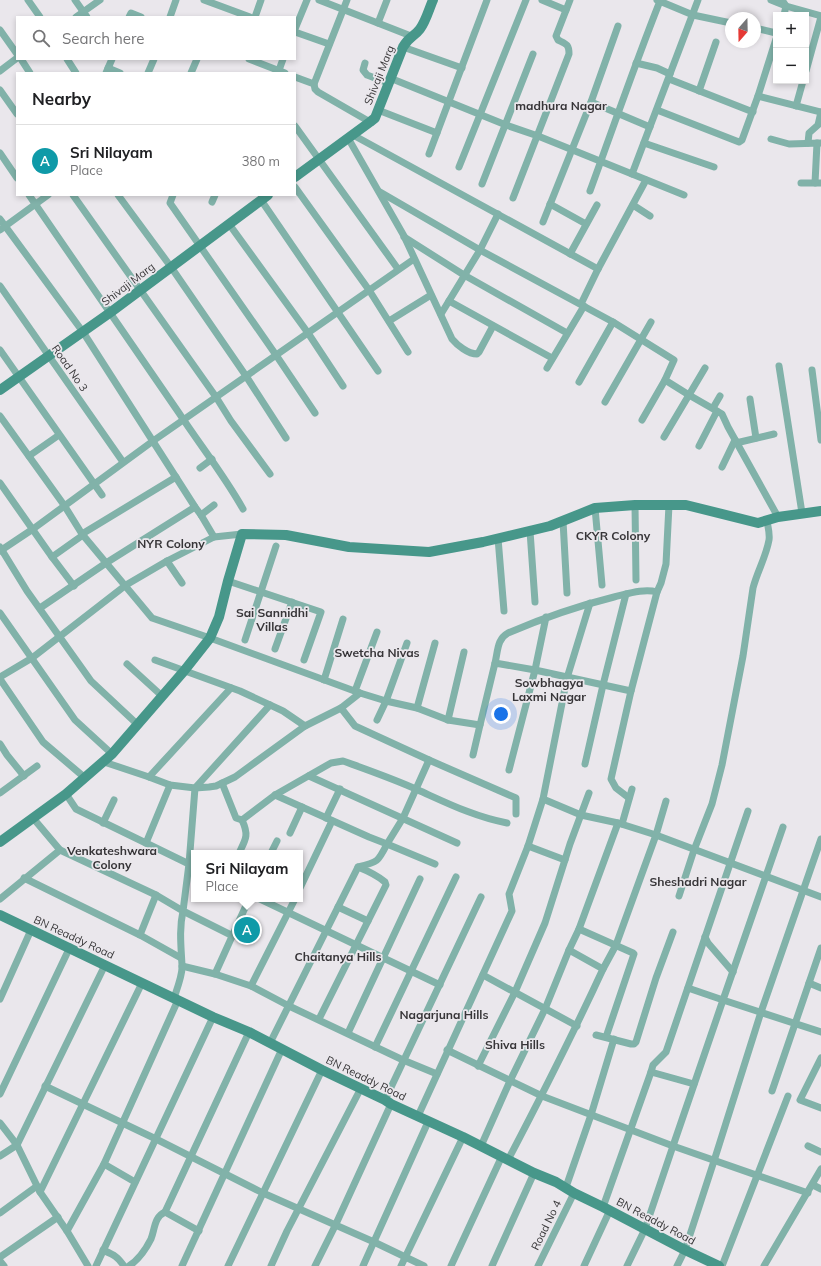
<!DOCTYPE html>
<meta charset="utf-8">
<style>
body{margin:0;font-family:Mulish,sans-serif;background:#f6f6f6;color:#202124}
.controls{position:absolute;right:12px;top:12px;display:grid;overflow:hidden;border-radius:0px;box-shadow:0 2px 6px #0003}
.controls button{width:36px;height:36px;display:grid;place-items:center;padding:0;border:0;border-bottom:1px solid #e0e0e0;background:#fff;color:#202124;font:20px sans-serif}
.compass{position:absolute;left:725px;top:12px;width:36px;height:36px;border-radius:50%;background:#fff;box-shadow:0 2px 6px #0003;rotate:200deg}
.you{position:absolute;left:501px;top:714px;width:14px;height:14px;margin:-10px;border:3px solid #fff;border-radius:50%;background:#1a73e8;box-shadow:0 0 0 6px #1a73e833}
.badge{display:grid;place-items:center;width:26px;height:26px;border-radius:50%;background:#b45309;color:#fff;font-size:13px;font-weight:700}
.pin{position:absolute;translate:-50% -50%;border:2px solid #fff;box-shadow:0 1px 4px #0006}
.popup{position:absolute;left:191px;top:850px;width:112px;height:52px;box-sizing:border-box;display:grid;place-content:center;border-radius:0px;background:#fff;filter:drop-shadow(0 1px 3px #0005);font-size:13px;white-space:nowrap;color:#757577}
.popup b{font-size:15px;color:#202124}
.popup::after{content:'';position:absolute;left:50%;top:100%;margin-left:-8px;border:8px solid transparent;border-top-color:#fff}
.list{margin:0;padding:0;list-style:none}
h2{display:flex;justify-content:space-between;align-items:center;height:52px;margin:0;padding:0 16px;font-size:17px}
h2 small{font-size:13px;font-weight:400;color:#757577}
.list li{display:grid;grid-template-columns:26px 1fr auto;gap:12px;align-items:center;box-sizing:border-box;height:72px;padding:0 16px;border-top:1px solid #e0e0e0}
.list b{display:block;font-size:15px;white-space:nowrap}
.list p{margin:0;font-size:13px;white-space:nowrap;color:#757577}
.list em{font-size:13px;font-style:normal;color:#757577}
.icon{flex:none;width:22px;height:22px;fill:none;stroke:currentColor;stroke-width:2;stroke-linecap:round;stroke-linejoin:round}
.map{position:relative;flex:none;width:821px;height:1266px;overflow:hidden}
.search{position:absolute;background:#fff;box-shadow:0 2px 6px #0003;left:16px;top:16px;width:280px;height:44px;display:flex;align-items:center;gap:10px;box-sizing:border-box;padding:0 14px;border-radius:0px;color:#757577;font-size:15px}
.panel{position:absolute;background:#fff;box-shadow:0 2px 6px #0003;left:16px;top:72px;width:280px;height:124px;border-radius:0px}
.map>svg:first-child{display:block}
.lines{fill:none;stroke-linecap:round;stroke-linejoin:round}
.street{stroke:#81b2a9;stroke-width:7}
.secondary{stroke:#47978a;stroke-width:10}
.labels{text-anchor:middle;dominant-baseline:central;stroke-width:3.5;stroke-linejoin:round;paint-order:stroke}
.street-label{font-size:11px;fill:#383739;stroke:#eae7ec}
.neighbourhood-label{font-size:12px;font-weight:bold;fill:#373538;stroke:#eae7ec}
</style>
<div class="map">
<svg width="821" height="1266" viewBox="0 0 821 1266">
<rect width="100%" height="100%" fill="#eae7ec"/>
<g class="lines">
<!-- street -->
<g class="street">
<path d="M28,0L40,17"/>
<path d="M75,0L87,17"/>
<path d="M204,0L250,17"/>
<path d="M319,0L411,36"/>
<path d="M542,0L566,10"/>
<path d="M657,0L693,15L731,23"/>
<path d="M771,0L786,6L784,15"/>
<path d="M782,0L786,6L821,16"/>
<path d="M76,17L100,0"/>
<path d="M129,17L131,13L141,17"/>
<path d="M170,17L176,0"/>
<path d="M255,17L261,0"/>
<path d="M378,23L387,0"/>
<path d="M755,28L776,33"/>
<path d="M295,29L307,0"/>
<path d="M0,30L17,54"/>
<path d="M295,32L329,44"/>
<path d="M403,47L462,68"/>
<path d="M21,59L30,73"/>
<path d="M67,59L76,73"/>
<path d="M249,59L285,73"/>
<path d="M365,63L363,70L367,75L388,83"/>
<path d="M636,63L657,68L670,74"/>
<path d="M108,68L120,73"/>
<path d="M0,71L17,58"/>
<path d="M806,71L821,17"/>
<path d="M106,73L112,59"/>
<path d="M148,73L154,59"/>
<path d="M191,73L197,59"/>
<path d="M278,73L283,59"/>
<path d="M295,77L314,84L315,89L318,92L370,122"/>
<path d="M390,78L506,125L538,136L684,195"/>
<path d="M669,79L753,112"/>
<path d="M314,84L347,0"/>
<path d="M0,90L17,114"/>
<path d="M699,91L716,42"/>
<path d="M758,96L821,112"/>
<path d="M591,102L650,127"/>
<path d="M796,106L803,81"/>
<path d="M378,110L437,133"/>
<path d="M657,110L739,142L742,140L758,96L776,39"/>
<path d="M295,126L398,269"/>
<path d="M353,135L598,269"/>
<path d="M348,138L404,236L452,339C457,345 468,354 477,354L479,352L493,326"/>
<path d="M771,139L789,144L821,143"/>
<path d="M644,143L714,167"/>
<path d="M808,143L809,133L818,125L821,112"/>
<path d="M0,153L17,178"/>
<path d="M429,154L487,0"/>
<path d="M459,167L526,0"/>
<path d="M632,174L698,0"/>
<path d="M801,183H821"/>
<path d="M815,183L817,143"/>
<path d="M482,184L533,54"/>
<path d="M295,187L369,290L408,352"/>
<path d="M590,191C613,128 635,64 660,1"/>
<path d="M380,192L480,250L613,322L674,360L665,380L689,395L722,414L728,427L778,517"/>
<path d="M29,195C79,268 129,340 179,413C200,445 224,475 243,509"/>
<path d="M73,195L216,397L231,421L270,474"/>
<path d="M118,195L171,267L246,376L286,438"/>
<path d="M173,195L170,203L276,355L315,413"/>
<path d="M513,198L569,54C569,44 566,44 558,40L556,36L570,0"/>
<path d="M261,200L378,371"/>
<path d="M212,202L215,195"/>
<path d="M550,204L586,224"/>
<path d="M633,205L650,216"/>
<path d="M0,219L83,332L195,507L201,515L214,537L242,534"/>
<path d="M543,222L591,102L618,26"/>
<path d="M229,224L308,333L343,386"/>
<path d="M0,230L48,195"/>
<path d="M404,237L464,275L567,333"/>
<path d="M570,254L597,205"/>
<path d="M0,286L123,462"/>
<path d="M449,301L552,358"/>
<path d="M581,304L598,269L646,180"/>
<path d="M441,314L480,250L498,214"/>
<path d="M389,321L431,295"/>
<path d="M0,350L102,495"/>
<path d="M779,366L802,513"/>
<path d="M547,368L584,306"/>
<path d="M812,370L821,440"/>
<path d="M579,382L613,322"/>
<path d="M750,399L756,438"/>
<path d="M605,402L651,322"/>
<path d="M713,408L720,396"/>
<path d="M0,416L64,505L82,534L152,618L210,638L360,693L386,701L417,708L448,720L480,725L495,663L535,670L631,691"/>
<path d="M642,420L665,380"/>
<path d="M664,437L705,368"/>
<path d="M736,443L774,434"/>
<path d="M699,446L717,411"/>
<path d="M29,456L59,435"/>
<path d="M722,467L735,440"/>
<path d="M200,468L212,459"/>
<path d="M0,483L52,557"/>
<path d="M635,505L636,580"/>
<path d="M595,508L602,585"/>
<path d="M201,515L214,505"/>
<path d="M563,521L567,593"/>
<path d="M530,531L535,602"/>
<path d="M82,534L176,477"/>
<path d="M498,538L504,611"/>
<path d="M0,547L27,591L91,681L137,724"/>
<path d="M0,551L33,529L153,441L414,259"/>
<path d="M167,561L182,583"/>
<path d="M228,581L321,612L304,660"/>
<path d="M74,586L52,557L83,535"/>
<path d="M657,592L661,583L666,564L669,505"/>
<path d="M40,608L106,563L195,507"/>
<path d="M0,613L75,720L112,754"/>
<path d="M245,640L276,546"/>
<path d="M275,649L292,602"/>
<path d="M155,660L240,691L283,711L305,726L341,708L360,693"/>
<path d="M495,663C498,651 497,639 508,633C543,618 578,606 614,597C627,594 644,588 657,592L631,691L611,779L616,788L629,798"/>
<path d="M127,664L162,696"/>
<path d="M0,677L32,658L126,585L167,561L214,537"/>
<path d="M0,679L43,742L84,777"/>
<path d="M324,680L343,619"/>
<path d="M355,691L377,632"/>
<path d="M341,708L355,726L429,760"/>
<path d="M417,708L435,643"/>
<path d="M377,720L386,701L407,643"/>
<path d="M448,720L464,652"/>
<path d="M0,744L7,755L24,776"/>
<path d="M473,755L480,725"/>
<path d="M104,762L149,777L170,785L195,788L209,787L216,786L235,777L305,726"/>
<path d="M585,764L603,685L626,594"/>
<path d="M509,770L535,670L546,617"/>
<path d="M309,776L457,843"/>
<path d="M149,777L231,688"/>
<path d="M222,783L236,818L242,820L275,795L331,763L343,761C368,770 394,779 418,790C447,803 475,817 507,823"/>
<path d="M0,793L37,766"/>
<path d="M66,794L76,809L189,864"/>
<path d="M275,795L369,837L387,844L403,818L429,760L516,798V814"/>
<path d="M543,799L581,815L618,823L656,835L821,897"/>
<path d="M33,818L60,850"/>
<path d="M326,818L340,789"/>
<path d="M103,823L114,800"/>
<path d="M622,824L632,789"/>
<path d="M783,827L723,1000L821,1032"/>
<path d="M290,833L302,807"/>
<path d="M146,843L170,785"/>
<path d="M528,846L565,860"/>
<path d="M239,853C246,839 249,835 242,820"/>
<path d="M271,853L277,841"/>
<path d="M24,878L140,935L181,958"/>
<path d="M300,888L332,821"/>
<path d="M679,896L694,850L712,804L722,765L743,656L753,588C757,572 766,557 769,540C770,534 768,527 767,521"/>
<path d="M0,899L60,850L156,895L183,911C179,929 181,946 182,965C183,974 177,989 174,998"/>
<path d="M249,899L215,974L251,986L289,1006L403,1060L437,1074"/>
<path d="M260,899L440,985"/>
<path d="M338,907L368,921"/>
<path d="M579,929L633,953L634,954L606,1037"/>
<path d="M140,935L156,895"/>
<path d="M233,936L183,911L189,864L195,788L270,705"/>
<path d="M705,937L708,943L733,972"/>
<path d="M182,966L215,974"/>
<path d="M603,969L616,945L656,835L666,801"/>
<path d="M483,975L577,1026"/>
<path d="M809,983L821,988"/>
<path d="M251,986L295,899"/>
<path d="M0,999L31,930"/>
<path d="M319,1019L386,885L385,882C377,875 368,871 358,867"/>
<path d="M348,1033L420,879"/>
<path d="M596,1035L631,1044H634L636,1042L656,978L673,932"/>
<path d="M270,1043L358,867C378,862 378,862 387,844L435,864"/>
<path d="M375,1047L456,877"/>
<path d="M447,1050L542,1096L673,1146L723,1000L688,988"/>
<path d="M821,1058L800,1100L821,1108"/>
<path d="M478,1066L515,992L545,923L570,844L589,793"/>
<path d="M651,1072L694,1084"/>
<path d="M45,1086L156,1139L263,1193L374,1242L424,1266"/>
<path d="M772,1091L821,948"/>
<path d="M0,1094L70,947"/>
<path d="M385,1100L481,897"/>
<path d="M418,1116L512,911L509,894L528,846L543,799L567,678L590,603"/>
<path d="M0,1123L17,1145L40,1192L67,1231L88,1266"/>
<path d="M481,1146L510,1081L545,1009L569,950L579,929L618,823"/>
<path d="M808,1146L821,1152"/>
<path d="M0,1156L17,1145L105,965"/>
<path d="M508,1160C541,1097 573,1034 603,969L569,950"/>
<path d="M104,1164L135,1182"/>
<path d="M813,1185L821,1189"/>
<path d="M566,1187L591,1115L614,1039"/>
<path d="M40,1192L142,983"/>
<path d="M603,1207L651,1072L653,1065L666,1052L748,811"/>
<path d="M165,1212L199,1231"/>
<path d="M0,1213L37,1186"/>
<path d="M67,1231L104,1164L178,1000"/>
<path d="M103,1250C114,1255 117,1256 124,1266"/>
<path d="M0,1257L58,1217"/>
<path d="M0,1261L4,1266"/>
<path d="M96,1266L213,1017"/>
<path d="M129,1266C138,1260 146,1249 151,1239C155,1229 154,1217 165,1212L249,1032"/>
<path d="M182,1266L282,1049"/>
<path d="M228,1266L322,1070"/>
<path d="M271,1266L287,1231L361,1088"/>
<path d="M315,1266L335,1226L391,1104"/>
<path d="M363,1266L428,1122"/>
<path d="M401,1266L463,1137"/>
<path d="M451,1266L502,1156"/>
<path d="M492,1266L534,1173"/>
<path d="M538,1266L574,1193"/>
<path d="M584,1266L610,1210"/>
<path d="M627,1266L645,1229L673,1146L808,1193"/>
<path d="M677,1266L685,1250L714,1161L761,1012L821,839"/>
<path d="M722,1266L788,1096"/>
<path d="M764,1266L821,1169"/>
</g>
<!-- secondary -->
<g class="secondary">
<path d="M295,177L370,122L375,118L403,47C409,36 414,37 420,29C426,21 429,9 433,0"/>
<path d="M0,390L111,312L268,195"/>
<path d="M0,842L66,794L112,754L184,671L210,638L219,617L228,581L242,534L286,535L349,547L429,552L483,542L550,526L595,508L635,505H686L758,523L778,517L821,511"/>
<path d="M0,915L213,1017L249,1032L322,1070L385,1100L391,1104L463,1137L534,1173L556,1182L574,1193L603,1207L685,1250L719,1266"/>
</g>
</g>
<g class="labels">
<!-- street labels -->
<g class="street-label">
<text transform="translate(379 75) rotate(-68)">Shivaji Marg</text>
<text transform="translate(128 284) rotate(-37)">Shivaji Marg</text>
<text transform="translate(70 368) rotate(55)">Road No 3</text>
<text transform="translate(74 937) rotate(25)">BN Readdy Road</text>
<text transform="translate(366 1078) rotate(26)">BN Readdy Road</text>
<text transform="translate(656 1221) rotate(28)">BN Readdy Road</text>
<text transform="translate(546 1225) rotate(-64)">Road No 4</text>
</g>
<!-- neighbourhood labels -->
<g class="neighbourhood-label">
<text x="561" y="105">madhura Nagar</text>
<text x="613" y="535">CKYR Colony</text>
<text x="171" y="543">NYR Colony</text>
<text x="272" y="612">Sai Sannidhi<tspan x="272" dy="14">Villas</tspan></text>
<text x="377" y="652">Swetcha Nivas</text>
<text x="549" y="682">Sowbhagya<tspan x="549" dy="14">Laxmi Nagar</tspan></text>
<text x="112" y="850">Venkateshwara<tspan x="112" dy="14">Colony</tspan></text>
<text x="698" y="881">Sheshadri Nagar</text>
<text x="338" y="956">Chaitanya Hills</text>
<text x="444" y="1014">Nagarjuna Hills</text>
<text x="515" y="1044">Shiva Hills</text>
</g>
</g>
</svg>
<div class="controls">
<button>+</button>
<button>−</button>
</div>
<svg class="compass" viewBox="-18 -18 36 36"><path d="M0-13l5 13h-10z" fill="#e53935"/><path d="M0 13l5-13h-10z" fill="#757577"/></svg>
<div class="you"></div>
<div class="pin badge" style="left:247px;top:930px;background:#0f9aa8">A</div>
<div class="popup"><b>Sri Nilayam</b>Place</div>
<div class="search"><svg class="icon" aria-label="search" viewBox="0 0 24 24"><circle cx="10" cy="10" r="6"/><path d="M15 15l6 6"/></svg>Search here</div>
<section class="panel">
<h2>Nearby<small></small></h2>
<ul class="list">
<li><span class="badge" style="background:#0f9aa8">A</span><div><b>Sri Nilayam</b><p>Place</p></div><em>380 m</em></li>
</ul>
</section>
</div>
